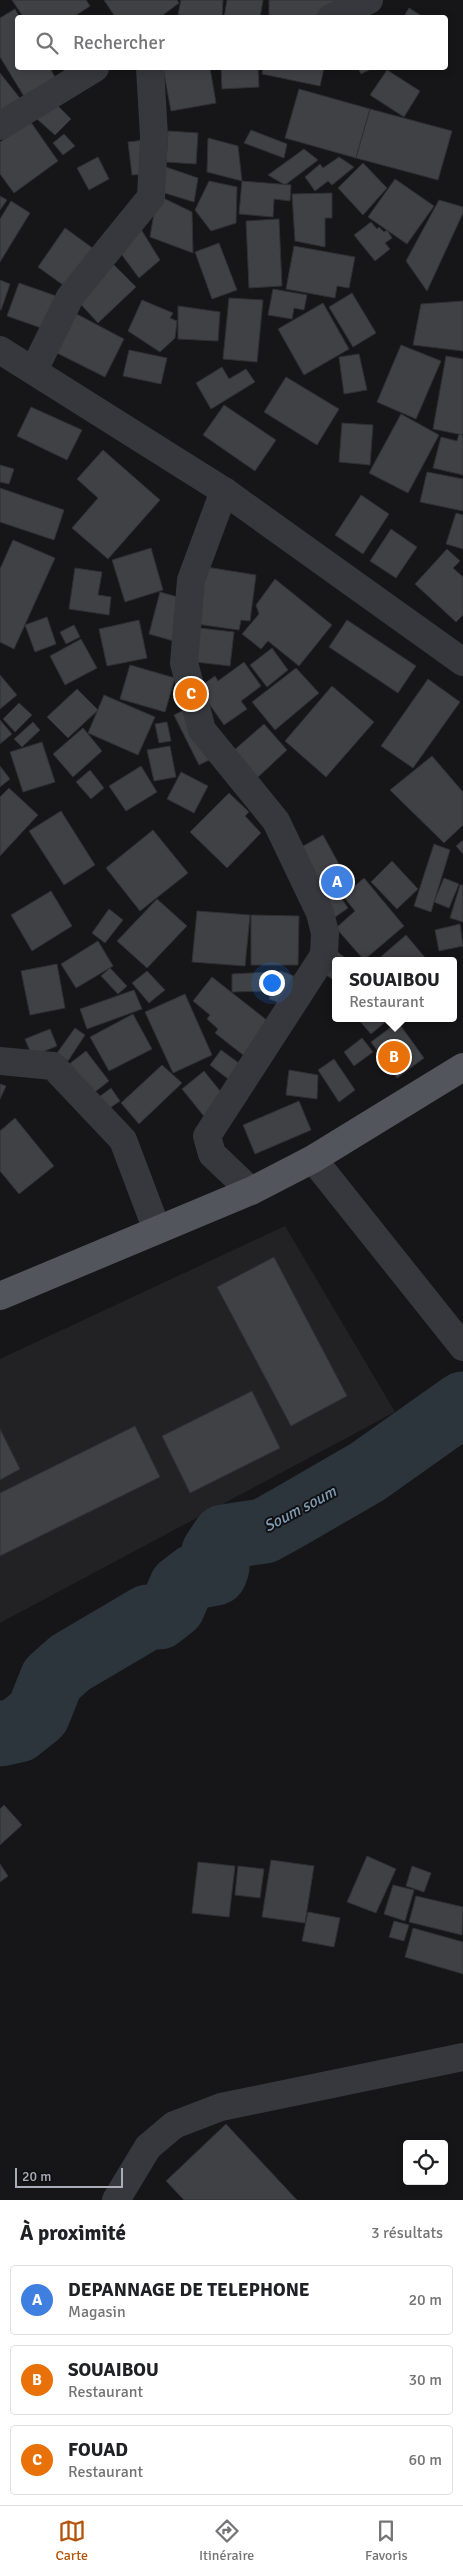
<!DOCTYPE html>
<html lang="fr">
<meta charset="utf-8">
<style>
body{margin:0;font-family:Signika,sans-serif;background:#f2f2f2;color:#202124}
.controls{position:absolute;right:15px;bottom:15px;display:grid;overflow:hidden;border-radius:5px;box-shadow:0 2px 8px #0003}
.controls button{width:45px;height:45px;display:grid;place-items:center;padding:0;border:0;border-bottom:1px solid #e0e0e0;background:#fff;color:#202124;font:25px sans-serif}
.scale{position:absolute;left:15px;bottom:12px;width:108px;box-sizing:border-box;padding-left:5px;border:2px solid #a8adb8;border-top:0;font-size:14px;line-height:18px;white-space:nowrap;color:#a8adb8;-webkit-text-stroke:4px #111113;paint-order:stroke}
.you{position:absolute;left:271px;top:982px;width:18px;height:18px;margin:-12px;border:4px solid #fff;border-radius:50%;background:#1a73e8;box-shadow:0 0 0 8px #1a73e833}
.badge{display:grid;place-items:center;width:32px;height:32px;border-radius:50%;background:#b45309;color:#fff;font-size:16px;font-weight:700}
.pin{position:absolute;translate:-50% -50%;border:2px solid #fff;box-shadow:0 1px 5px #0006}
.popup{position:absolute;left:332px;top:957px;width:125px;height:65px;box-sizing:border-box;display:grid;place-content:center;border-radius:5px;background:#fff;filter:drop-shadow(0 1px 4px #0005);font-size:16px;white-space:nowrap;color:#757577}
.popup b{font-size:19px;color:#202124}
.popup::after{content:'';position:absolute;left:50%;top:100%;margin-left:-10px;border:10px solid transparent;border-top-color:#fff}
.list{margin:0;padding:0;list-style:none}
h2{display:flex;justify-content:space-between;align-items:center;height:65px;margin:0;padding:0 20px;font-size:21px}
h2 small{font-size:16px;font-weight:400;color:#757577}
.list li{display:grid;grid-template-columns:32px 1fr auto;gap:15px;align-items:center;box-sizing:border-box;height:70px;margin:0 10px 10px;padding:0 10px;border:1px solid #e0e0e0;border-radius:5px}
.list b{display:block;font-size:19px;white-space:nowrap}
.list p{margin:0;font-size:16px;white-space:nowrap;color:#757577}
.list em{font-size:16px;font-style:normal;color:#757577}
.icon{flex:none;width:28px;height:28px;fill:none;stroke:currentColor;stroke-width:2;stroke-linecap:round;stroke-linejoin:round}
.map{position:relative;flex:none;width:463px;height:2200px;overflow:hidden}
.search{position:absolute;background:#fff;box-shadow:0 2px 8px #0003;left:15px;right:15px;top:15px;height:55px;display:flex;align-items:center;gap:12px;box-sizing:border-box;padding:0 18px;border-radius:5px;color:#757577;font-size:19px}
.sheet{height:305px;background:#fff}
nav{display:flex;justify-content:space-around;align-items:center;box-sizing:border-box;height:70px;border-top:1px solid #e0e0e0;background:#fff;font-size:14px;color:#757577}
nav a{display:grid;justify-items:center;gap:2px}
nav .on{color:#b45309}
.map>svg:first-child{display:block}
.built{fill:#222225}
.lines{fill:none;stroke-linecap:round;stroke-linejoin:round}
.river{stroke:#2c353c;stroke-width:65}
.building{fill:#404145;stroke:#303034}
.minor{stroke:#37383d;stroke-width:28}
.major{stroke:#53555c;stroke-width:28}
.labels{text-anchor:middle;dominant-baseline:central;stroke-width:4;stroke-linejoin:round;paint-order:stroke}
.water-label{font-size:16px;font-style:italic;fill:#7f9bb3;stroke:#111113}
</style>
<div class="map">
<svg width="463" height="2200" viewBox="0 0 463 2200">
<rect width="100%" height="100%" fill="#161618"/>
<!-- built -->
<path class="built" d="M285,1226L395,1412L0,1623V1359Z"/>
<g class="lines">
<!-- river -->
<path class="river" d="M0,1734L18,1730L38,1714L52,1679L70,1663L148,1617H159L173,1606L181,1587L194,1577L215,1573L217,1567L214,1552L224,1537L264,1531L291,1516L367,1472L463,1404"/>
</g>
<!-- building -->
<g class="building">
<path d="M12,0H86L90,6L72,18H24Z"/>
<path d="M104,0H177L179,3L159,18H116Z"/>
<path d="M181,0H223L222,18L178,15Z"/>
<path d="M227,0H263L260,18H224Z"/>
<path d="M269,0H342L340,10L303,18H269Z"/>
<path d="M409,8L425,18H403Z"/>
<path d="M15,9L20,18H18V68H50L56,79L25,98L0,57V18Z"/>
<path d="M163,68H210L216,103L171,111Z"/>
<path d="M221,68H258L259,87L222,89Z"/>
<path d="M263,68H324L320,86L262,74Z"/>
<path d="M358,68H373L361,74Z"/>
<path d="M387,70L420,91L404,117L370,95Z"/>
<path d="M0,73L23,102L0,121Z"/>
<path d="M299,89L370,109L356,158L285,138Z"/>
<path d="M54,102L71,119L55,135L37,119Z"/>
<path d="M370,109L452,131L438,180L356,158Z"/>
<path d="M30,121L58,161L14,193L0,174V142Z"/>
<path d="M251,130L287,144L284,158L244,143Z"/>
<path d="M168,131L198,133L196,164L166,162Z"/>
<path d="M64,134L75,146L63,155L53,143Z"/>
<path d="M208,138L238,146L242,181L207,172Z"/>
<path d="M145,140L148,174L132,175L128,142Z"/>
<path d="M304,149L318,160L285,185L268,175Z"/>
<path d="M98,157L109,179L89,190L77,168Z"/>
<path d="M339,157L354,167L332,185L328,181L315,191L305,177L320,164L323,168Z"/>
<path d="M363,163L387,188L363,215L338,188Z"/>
<path d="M166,167L198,178L194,202L158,191Z"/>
<path d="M395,179L434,206L407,244L368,217Z"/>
<path d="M209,181L237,187L236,223L211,231L195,210Z"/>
<path d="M242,181L291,185L290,201L274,199L273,217L239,214Z"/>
<path d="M332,193V218H325V247L295,241L292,194Z"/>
<path d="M157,195L192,212L193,253L150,237Z"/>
<path d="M0,196L7,200L0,210Z"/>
<path d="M439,200L463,207V213L427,291L406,261Z"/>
<path d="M11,201L30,213L0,262V219Z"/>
<path d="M279,219L282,286L249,288L246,221Z"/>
<path d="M371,222L377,229L379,227L384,232L387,230L392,238L385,243L390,249L375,261L354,235Z"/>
<path d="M139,226L160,260L139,278L116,247Z"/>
<path d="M65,228L98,252L70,290L38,267Z"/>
<path d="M219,243L237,290L212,299L195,252Z"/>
<path d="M294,246L355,257L349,288L337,286L335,298L286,289Z"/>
<path d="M109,260L136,287L98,323L75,298Z"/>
<path d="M0,280L10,284L1,310H0Z"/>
<path d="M19,283L59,297L47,330L7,316Z"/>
<path d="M273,289L307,295L304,310L294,308L292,319L268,315Z"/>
<path d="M352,293L376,333L353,347L329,307Z"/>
<path d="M229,298L263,300L257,362L223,359Z"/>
<path d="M142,300L173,313L170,318L177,321L175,338L160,352L128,331Z"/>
<path d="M463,301V351L413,345L421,304Z"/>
<path d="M323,303L349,349L304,375L278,329Z"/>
<path d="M178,306L220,312L218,341L178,339Z"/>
<path d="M71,311L124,339L105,377L51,350Z"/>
<path d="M401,345L441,361L416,419L377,402Z"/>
<path d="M129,350L167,358L161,384L123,376Z"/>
<path d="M359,354L367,390L344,394L339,357Z"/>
<path d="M446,356L463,359V435L433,429Z"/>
<path d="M222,367L229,379L246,369L255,382L211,409L196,383Z"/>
<path d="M286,377L339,409L317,445L264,412Z"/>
<path d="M224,405L276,440L255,471L203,435Z"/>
<path d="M31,407L82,430L67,460L17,436Z"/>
<path d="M401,414L439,435L408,493L369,473Z"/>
<path d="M342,423L373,425L370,465L339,462Z"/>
<path d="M459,434L463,435V475L433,468L441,437L457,441Z"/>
<path d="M103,450L160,500L108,559L72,528L98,498L77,479Z"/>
<path d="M0,465L14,469L9,484L0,482Z"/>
<path d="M427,472L463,479V511L420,502Z"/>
<path d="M0,488L64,510L54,540L0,522Z"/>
<path d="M361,495L389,514L363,554L335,535Z"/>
<path d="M456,513L463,515V549L446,544Z"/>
<path d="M391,529L417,547L396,578L370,561Z"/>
<path d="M13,540L55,558L14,649L0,642V569Z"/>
<path d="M151,548L163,590L125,602L112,560Z"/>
<path d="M447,549L460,561L453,568L463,577V615L456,622L415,584Z"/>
<path d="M206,567L256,575L250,621L241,620L239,630L196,624Z"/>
<path d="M75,568L102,572L98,595L111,597L109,615L69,609Z"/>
<path d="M275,579L332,625L299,666L268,641L261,649L242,634L259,614L256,605Z"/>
<path d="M160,592L188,600L177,642L149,634Z"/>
<path d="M47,617L56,644L35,652L25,625Z"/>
<path d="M139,620L147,658L107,666L99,629Z"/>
<path d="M347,620L416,666L398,693L329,647Z"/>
<path d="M74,625L80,637L66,644L60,632Z"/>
<path d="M200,628L234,632L230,666L196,662Z"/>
<path d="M81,639L97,668L65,685L50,656Z"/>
<path d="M272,648L288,670L267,687L250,665Z"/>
<path d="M244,662L261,686L241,701L247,709L224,725L198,688L215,676L218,681Z"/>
<path d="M130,665L175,678L165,712L120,699Z"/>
<path d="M296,668L319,693L275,730L252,702Z"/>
<path d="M0,675L17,695L0,709Z"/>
<path d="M428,679L460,702L413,768L381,746Z"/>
<path d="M332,686L374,722L326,777L285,741Z"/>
<path d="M77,689L98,710L68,738L47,717Z"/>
<path d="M104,695L155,717L138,755L88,733Z"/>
<path d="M19,703L32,715L15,732L3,719Z"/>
<path d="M188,708L213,758L199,765L174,715Z"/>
<path d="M0,720L12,734L0,744Z"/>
<path d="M33,722L40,730L22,747L14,739Z"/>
<path d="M167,722L171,741L159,743L155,724Z"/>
<path d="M264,724L287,750L257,778L233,751Z"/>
<path d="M83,728L102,751L73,777L53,754Z"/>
<path d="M42,742L55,782L23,792L10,752Z"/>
<path d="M170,746L176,777L154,781L147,750Z"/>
<path d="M432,756L463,792V825L444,843L390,790Z"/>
<path d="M0,766L10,779L0,787Z"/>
<path d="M141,766L157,792L126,811L109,786Z"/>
<path d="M90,770L104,788L91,799L76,782Z"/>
<path d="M181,772L208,786L194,813L167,799Z"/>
<path d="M9,788L38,815L0,856V797Z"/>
<path d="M229,793L249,812L245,816L261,833L227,868L190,832Z"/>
<path d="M61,811L95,865L64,885L29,831Z"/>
<path d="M153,830L188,873L140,911L106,868Z"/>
<path d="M323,835L340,866L314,881L296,850Z"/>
<path d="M463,840V854L456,846Z"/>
<path d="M434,844L450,850L431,912L414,906Z"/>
<path d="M392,861L418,889L397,909L371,882Z"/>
<path d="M344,866L354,880L337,892L348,908L331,920L310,889Z"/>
<path d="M364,878L404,926L364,960L336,928L355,911L343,896Z"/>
<path d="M444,878L459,884L449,908L434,902Z"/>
<path d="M460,885H463V922L450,918Z"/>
<path d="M51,891L72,926L32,951L11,915Z"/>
<path d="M157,899L187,926L147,968L117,941Z"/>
<path d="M109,909L123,920L105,943L92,933Z"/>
<path d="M197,911L250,915L245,966L192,962Z"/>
<path d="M251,915L299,916L298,965H251Z"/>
<path d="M460,924L463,946L439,951L435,930Z"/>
<path d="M406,935L428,961H376Z"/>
<path d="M98,941L113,966L76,988L61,964Z"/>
<path d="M336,951L350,961H335V981L322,972Z"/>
<path d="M57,964L65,1008L30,1015L21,971Z"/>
<path d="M110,968L127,986L118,994L101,976Z"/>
<path d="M147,971L165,990L149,1003L132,983Z"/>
<path d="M280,971L294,976L284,1004L269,999Z"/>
<path d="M270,972V991L232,992V974Z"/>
<path d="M212,977L273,1025L247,1058L215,1033L218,1029L207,1019L210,1015L193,1001Z"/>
<path d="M134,990L142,1009L87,1029L80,1009Z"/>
<path d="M185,994L212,1055L173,1073L145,1012Z"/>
<path d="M133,1014L152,1049L109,1071L90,1037Z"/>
<path d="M357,1018H390L371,1034Z"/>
<path d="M398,1022L424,1058L397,1078L371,1042Z"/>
<path d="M75,1028L85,1035L68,1061L57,1053Z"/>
<path d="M50,1029L57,1046L32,1056L25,1039Z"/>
<path d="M362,1038L373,1052L354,1066L344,1052Z"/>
<path d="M221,1050L247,1069L236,1085L210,1065Z"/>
<path d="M86,1051L109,1081L91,1095L68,1065Z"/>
<path d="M334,1059L355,1090L339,1102L318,1070Z"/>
<path d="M162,1065L182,1083L139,1124L121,1103Z"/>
<path d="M289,1070L318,1075L317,1099L286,1095Z"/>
<path d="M204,1071L229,1102L207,1120L182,1089Z"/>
<path d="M0,1084L6,1086L0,1099Z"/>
<path d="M111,1088L120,1101L104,1112L95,1100Z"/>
<path d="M299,1101L311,1130L255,1154L243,1125Z"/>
<path d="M15,1118L54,1166L19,1194L0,1171V1131Z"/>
<path d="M274,1257L347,1396L291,1426L217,1287Z"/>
<path d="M252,1391L280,1448L190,1493L162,1436Z"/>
<path d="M135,1426L160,1477L0,1556V1493Z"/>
<path d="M0,1429L20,1469L0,1480Z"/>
<path d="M4,1805L22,1825L0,1845V1809Z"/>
<path d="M367,1856L396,1869L376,1913L347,1902Z"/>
<path d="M271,1860L314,1866L305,1923L262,1917Z"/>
<path d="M198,1862L235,1866L229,1917L192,1913Z"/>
<path d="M0,1864L8,1876L0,1882Z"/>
<path d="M238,1866L264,1869L260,1898L235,1895Z"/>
<path d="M412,1866L431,1873L424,1892L406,1886Z"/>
<path d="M393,1885L414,1890L405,1921L384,1914Z"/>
<path d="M416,1896L463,1907L462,1935L409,1922Z"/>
<path d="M308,1912L340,1918L334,1947L302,1941Z"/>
<path d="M394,1921L409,1925L404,1941L389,1937Z"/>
<path d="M413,1928L463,1942V1974L405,1957Z"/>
<path d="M226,2124L297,2200H184L166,2181Z"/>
</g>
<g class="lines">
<!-- minor -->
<g class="minor">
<path d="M331,18L369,0"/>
<path d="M0,126L95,68"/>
<path d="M0,350L224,491L463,662"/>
<path d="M34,370L70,297L151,197L154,136L150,68"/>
<path d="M224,491L191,580L184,663L202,730L276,821L320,913L325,933L324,955L207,1136L212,1154L251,1191"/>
<path d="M0,1061L53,1066L123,1140L157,1230"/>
<path d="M313,1159L463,1347"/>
<path d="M116,2200L148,2147L174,2125L221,2107L463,2057"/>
</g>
<!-- major -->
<path class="major" d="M0,1296L251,1191L313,1159L463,1067"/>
</g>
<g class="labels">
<!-- water labels -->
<g class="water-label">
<text transform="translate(300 1509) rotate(-28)">Soum soum</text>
</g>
</g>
</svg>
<div class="controls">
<button><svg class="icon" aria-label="locate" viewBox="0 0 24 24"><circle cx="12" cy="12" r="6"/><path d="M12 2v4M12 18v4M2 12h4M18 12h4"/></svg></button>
</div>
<div class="scale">20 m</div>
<div class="you"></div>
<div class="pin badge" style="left:337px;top:882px;background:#3f7fe0">A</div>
<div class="pin badge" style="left:394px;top:1057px;background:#e8710a">B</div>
<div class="popup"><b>SOUAIBOU</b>Restaurant</div>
<div class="pin badge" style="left:191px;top:694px;background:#e8710a">C</div>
<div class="search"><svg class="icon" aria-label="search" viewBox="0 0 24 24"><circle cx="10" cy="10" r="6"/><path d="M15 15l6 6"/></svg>Rechercher</div>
</div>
<section class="sheet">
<h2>À proximité<small>3 résultats</small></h2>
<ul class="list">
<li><span class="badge" style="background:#3f7fe0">A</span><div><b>DEPANNAGE DE TELEPHONE</b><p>Magasin</p></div><em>20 m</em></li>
<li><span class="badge" style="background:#e8710a">B</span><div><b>SOUAIBOU</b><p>Restaurant</p></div><em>30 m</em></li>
<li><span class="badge" style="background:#e8710a">C</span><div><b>FOUAD</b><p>Restaurant</p></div><em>60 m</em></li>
</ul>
</section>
<nav>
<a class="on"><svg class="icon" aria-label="map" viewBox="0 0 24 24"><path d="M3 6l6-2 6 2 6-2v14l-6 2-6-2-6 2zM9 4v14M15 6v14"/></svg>Carte</a>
<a><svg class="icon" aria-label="directions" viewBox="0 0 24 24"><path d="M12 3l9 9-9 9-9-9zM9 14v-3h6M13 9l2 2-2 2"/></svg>Itinéraire</a>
<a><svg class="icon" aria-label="saved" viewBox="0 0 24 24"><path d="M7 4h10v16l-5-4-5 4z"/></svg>Favoris</a>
</nav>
